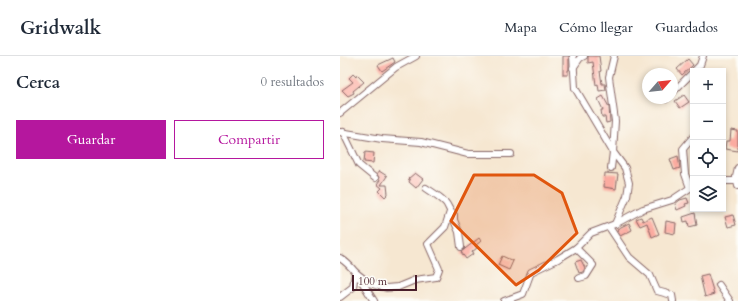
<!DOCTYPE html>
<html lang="es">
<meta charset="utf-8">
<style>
body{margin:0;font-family:Cardo,serif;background:#f6f6f7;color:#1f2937}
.controls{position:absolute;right:12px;top:12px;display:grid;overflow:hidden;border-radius:0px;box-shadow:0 2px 6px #0003}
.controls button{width:36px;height:36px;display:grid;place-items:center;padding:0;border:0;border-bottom:1px solid #e0e1e3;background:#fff;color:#1f2937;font:20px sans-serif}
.compass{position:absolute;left:302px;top:12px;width:36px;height:36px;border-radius:50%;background:#fff;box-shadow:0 2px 6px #0003;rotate:62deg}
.scale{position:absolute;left:12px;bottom:10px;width:65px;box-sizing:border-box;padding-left:4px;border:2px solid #4a1f2b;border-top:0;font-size:11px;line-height:14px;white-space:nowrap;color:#4a1f2b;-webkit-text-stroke:3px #fdfcf7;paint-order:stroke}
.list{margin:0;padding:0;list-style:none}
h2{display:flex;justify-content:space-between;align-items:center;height:52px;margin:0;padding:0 16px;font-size:17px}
h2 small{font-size:13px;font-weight:400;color:#747a83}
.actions{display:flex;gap:8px;padding:12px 16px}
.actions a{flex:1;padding:9px 0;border:1px solid #b5179e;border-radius:0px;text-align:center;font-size:14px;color:#b5179e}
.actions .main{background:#b5179e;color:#fff}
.icon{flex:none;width:22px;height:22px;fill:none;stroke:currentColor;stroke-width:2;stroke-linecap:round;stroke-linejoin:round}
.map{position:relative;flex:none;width:398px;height:245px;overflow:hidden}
header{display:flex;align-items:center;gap:24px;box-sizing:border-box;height:56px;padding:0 20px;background:#fff;border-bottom:1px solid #e0e1e3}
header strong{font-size:19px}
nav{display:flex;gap:22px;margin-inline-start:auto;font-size:14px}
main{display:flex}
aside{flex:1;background:#fff}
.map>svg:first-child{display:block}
.building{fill:#fbaba0}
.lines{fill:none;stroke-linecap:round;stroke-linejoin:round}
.minor-casing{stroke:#866565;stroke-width:8}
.minor{stroke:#fff;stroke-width:6}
.marked{fill:#e0560e;fill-opacity:0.2;stroke:#e0560e;stroke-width:3;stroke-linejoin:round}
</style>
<header>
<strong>Gridwalk</strong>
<nav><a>Mapa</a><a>Cómo llegar</a><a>Guardados</a></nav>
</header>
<main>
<aside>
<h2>Cerca<small>0 resultados</small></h2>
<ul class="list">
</ul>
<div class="actions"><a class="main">Guardar</a><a>Compartir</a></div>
</aside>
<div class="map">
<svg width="398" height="245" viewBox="0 0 398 245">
<rect width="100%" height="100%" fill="#fdfcf7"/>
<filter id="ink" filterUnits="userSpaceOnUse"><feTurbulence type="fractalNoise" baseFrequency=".025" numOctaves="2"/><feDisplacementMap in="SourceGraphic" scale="8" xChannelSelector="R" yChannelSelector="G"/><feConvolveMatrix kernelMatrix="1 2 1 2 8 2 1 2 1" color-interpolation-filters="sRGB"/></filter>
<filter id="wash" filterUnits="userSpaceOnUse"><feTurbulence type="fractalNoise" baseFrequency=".012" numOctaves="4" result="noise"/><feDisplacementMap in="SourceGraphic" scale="16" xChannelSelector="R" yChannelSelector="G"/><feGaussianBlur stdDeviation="0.9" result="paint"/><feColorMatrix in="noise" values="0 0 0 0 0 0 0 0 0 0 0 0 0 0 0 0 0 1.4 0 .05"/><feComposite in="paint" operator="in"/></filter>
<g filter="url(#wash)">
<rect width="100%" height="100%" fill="#f6e7d1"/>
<g id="blocks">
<!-- building -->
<g class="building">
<path d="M223,0H229V14H228V19H223Z"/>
<path d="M248,0H259L261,15H260L262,28H265L266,34L259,35L258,28L256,29L253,6L248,7Z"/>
<path d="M53,2L55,6L42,15L38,9Z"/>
<path d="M348,3L353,9L342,19L337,13Z"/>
<path d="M13,18L16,21L17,19L24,26L13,35L14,37L8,40L2,34L13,26L9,22Z"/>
<path d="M344,39L349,46L340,52L335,45Z"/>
<path d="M263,40L269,51L270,66L266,67L265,61H262L261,54H263L258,43Z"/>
<path d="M391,74L398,75V95L385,93L386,85H390Z"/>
<path d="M25,96L34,97L33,107L24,106Z"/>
<path d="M338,100L340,112L334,114L330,103Z"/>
<path d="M39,115L47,120L41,129H47L48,138L45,141L39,135L42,132L37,128L40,124L37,118Z"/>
<path d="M75,117L83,123L76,132L69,126L70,124L68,123Z"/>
<path d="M265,117L278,118L276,133L264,131Z"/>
<path d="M347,142L349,147L345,148L346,150L337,154L335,148L340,144Z"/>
<path d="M355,157L357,169L349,171L348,165L344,166L343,161Z"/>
<path d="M393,159L396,169L388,171L385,161Z"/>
<path d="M301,161L303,165L312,161L319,178L312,181L307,167L300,170L296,163Z"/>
<path d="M326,165L336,167L335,178L325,176Z"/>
<path d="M289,167L292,174L280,180L277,173Z"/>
<path d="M139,182L141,185L135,190L137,192L132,196L133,198L126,203L121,196Z"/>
<path d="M162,200L173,205L169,214L158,209Z"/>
<path d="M241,204L245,212L243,216L239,217L235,206Z"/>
<path d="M368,218L374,238L365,241L360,220Z"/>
</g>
</g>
</g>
<g filter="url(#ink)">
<use href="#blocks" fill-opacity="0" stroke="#866565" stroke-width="1"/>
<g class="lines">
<defs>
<g id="minor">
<path d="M233,0L235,32L273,96L271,112"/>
<path d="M274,0L269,21L275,65L273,96L285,112L289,127L287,140L275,168"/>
<path d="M233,12L240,2L244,0"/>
<path d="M354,15L360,9L363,0"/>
<path d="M332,37L353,16"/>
<path d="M326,43L327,42"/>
<path d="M0,57L56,11L76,0"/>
<path d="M0,76L42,83L81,86L128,98H171"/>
<path d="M3,76L19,109L35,122"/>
<path d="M398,112L396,121L398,130"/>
<path d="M383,125H396"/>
<path d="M86,132C92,136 99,140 105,146C109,150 109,156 114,159V164L119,176L121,191"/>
<path d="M350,132L345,118L343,93L353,81"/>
<path d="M269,171L289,201L310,219L317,235L332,239L333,245"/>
<path d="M236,192L253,209L246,220L239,222"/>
<path d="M0,202C16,212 24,230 34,245"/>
<path d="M379,229L390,245"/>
<path d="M0,241L13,231L15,216L29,227L46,232L58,231L75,224L96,221L99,213L88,188L105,171L110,156"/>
<path d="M164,245L183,238L191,216L218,203L236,192L251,177L275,168L303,153L332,144L353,130"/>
</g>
</defs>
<!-- minor casing -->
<use href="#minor" class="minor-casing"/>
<!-- minor -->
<use href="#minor" class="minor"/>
</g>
</g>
<!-- marked area -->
<path class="marked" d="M134,119H194L222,137L237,177L199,214L176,229L111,165Z"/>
</svg>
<div class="controls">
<button>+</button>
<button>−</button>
<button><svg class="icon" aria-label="locate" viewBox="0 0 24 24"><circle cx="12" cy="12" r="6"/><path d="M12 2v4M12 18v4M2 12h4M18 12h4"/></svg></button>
<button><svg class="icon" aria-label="layers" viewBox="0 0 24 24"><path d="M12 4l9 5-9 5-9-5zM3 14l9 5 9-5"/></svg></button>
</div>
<svg class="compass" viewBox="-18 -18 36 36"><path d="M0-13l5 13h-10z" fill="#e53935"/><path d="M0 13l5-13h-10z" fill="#747a83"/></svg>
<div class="scale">100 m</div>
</div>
</main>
